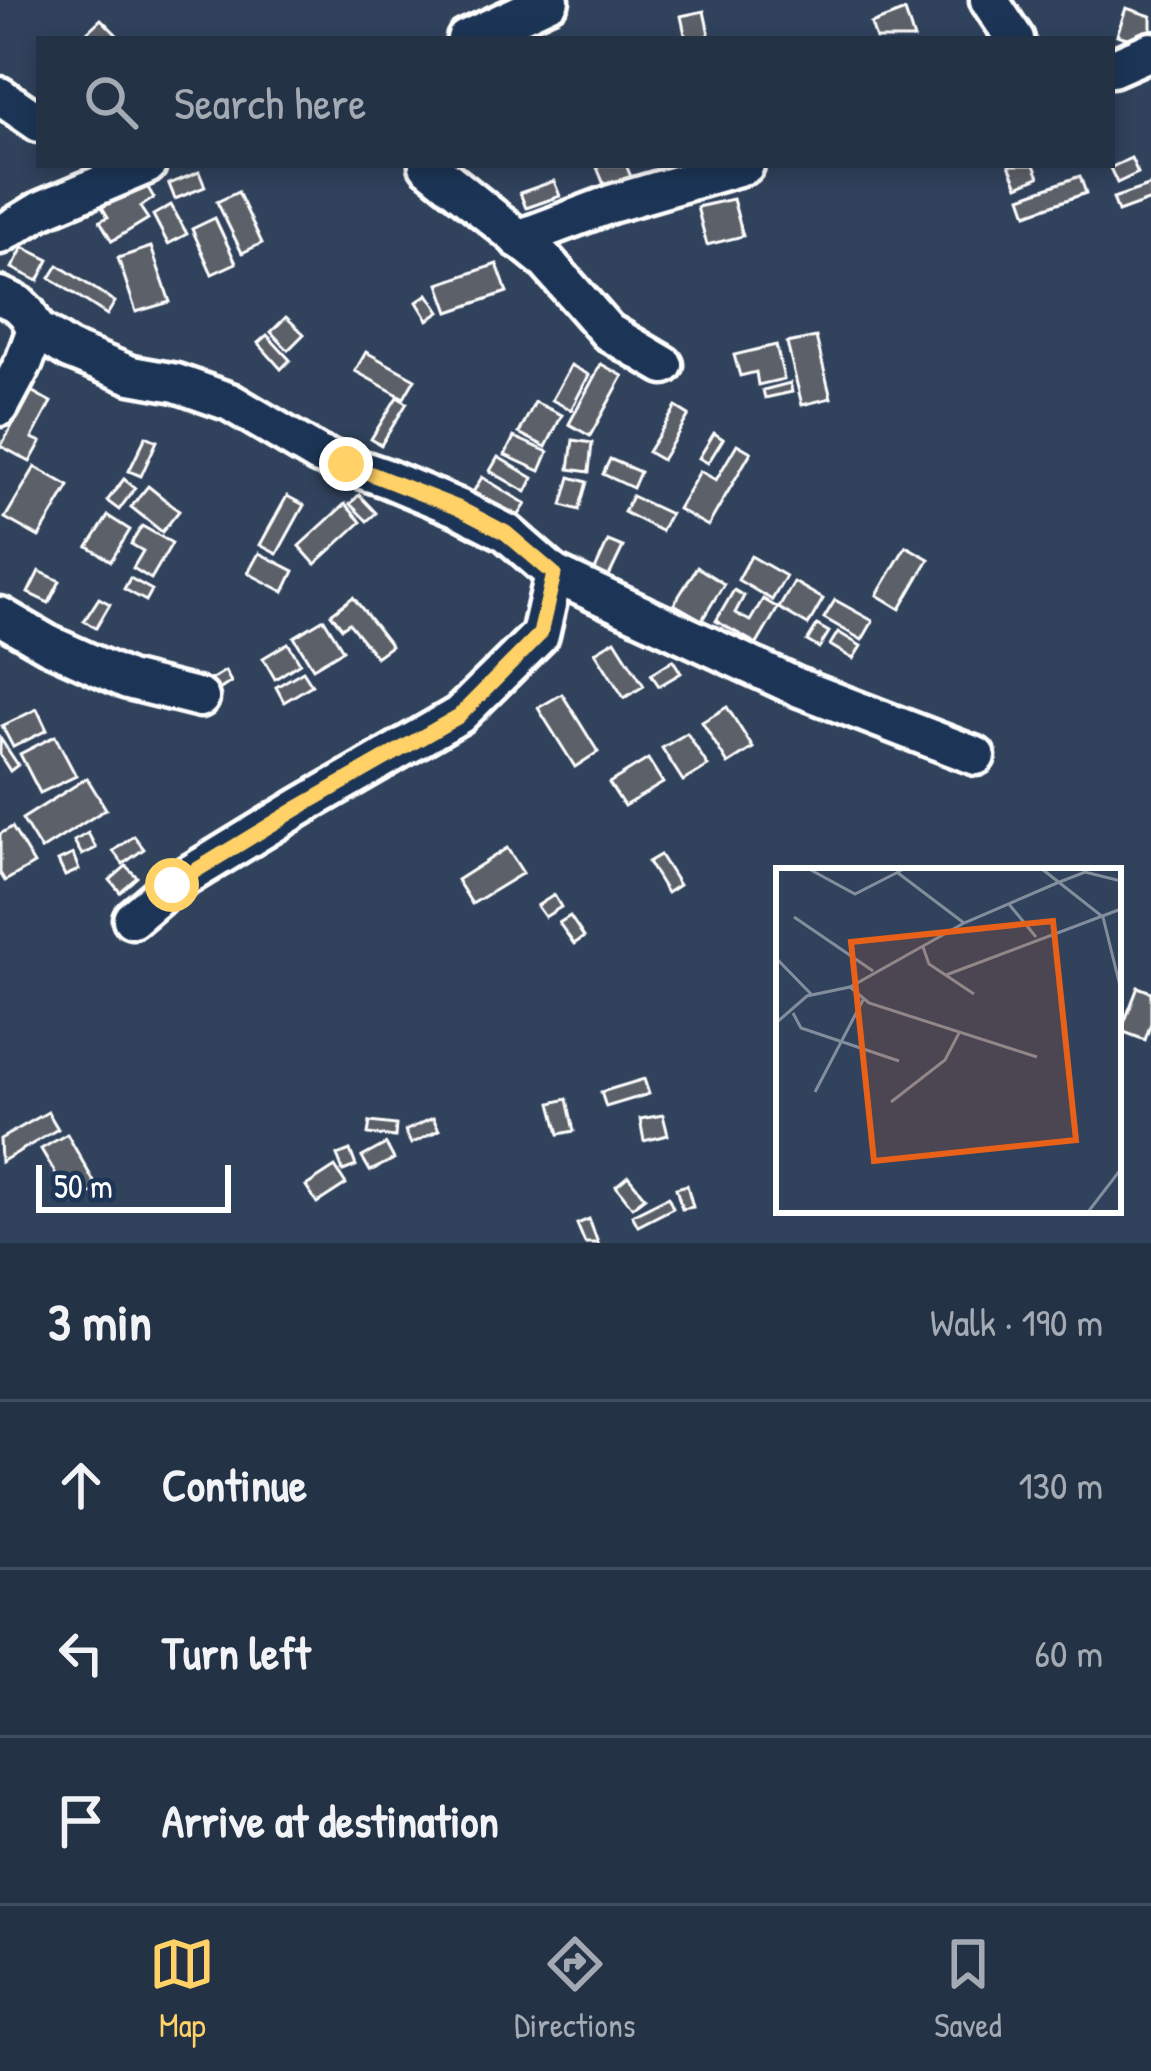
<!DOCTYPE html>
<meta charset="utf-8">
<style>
body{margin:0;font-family:"Patrick Hand",sans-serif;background:#2c3a4c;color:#f1f3f6}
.scale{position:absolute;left:36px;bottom:30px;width:195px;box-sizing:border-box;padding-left:12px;border:6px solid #fff;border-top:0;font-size:33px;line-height:42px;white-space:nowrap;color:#fff;-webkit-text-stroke:9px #1d3557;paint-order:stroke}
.stop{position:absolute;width:36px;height:36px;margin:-27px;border:9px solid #ffd166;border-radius:50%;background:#fff}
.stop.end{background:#ffd166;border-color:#fff;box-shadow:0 3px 12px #0008}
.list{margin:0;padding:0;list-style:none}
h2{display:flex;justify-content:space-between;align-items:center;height:156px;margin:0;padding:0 48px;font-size:51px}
h2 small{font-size:39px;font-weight:400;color:#a3aab3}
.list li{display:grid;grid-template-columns:78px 1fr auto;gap:36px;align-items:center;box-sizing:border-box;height:168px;padding:0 48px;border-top:3px solid #414d5e}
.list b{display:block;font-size:45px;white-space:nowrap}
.list em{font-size:39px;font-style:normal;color:#a3aab3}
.icon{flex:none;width:66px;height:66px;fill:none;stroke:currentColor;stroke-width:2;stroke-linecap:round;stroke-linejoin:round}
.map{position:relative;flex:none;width:1151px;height:1243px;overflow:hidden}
.search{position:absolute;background:#243245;box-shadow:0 6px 18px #0003;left:36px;right:36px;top:36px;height:132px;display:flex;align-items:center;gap:30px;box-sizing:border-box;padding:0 42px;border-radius:0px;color:#a3aab3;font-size:45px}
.sheet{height:660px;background:#243245}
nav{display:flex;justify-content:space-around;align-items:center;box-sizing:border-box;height:168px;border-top:3px solid #414d5e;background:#243245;font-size:33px;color:#a3aab3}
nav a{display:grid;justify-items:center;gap:6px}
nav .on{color:#ffd166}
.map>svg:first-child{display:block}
.building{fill:#5c6167;stroke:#fff;stroke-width:3}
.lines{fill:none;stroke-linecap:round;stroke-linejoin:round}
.minor-casing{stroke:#fff;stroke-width:45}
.minor{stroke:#1d3557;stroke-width:36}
.route{stroke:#ffd166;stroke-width:15}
.inset-road{fill:none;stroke:#838e9d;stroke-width:3}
.view{fill:#e96118;fill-opacity:0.15;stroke:#e96118;stroke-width:6}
.inset-edge{fill:none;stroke:#fff;stroke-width:6}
</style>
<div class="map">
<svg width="1151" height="1243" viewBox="0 0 1151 1243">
<rect width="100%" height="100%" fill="#30425c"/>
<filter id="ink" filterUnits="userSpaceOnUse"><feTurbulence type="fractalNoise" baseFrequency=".00833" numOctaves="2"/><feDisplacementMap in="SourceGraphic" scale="24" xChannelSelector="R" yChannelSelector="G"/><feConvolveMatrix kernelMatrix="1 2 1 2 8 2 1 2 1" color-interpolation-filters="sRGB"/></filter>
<g filter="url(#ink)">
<!-- building -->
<g class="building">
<path d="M1126,8L1151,16V45L1117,35Z"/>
<path d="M704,11L710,39H686L681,16Z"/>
<path d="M905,11L914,39H876L871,24Z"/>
<path d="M101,19L120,38L119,39H93L87,32Z"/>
<path d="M1131,158L1138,173L1117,183L1110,168Z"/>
<path d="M596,165H626L631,177L605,187Z"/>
<path d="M1009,165H1034L1039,177L1018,186Z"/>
<path d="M199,172L205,187L175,199L169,184Z"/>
<path d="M1080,176L1086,193L1027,214L1021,197Z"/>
<path d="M144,181L154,198L140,207L148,219L112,241L100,221L108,217L102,207Z"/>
<path d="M554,181L560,196L526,208L520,193Z"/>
<path d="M1151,185V200L1118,212L1113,198Z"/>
<path d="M238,192L262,243L242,253L217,202Z"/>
<path d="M733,199L743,236L707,245L697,207Z"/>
<path d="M171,205L187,234L168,244L153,215Z"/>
<path d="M215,218L236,263L212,274L192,229Z"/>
<path d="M23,247L49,260L38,281L12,268Z"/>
<path d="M151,247L170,302L136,312L118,258Z"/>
<path d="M497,264L507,292L449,312L439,284Z"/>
<path d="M58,265L115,302L107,315L50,278Z"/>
<path d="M428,294L440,312L428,320L417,302Z"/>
<path d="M286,317L304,334L288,350L271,332Z"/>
<path d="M267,335L290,360L281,369L258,343Z"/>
<path d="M816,337L831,398L802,405L787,343Z"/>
<path d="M776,345L784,379L758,385L756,372L740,376L734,355Z"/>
<path d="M366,352L415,379L404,398L355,371Z"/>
<path d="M601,364L623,376L590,436L569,424Z"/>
<path d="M571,365L589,375L571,410L552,400Z"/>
<path d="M790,383L792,392L765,398L763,390Z"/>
<path d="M31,391L51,402L32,438L41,442L30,462L1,446Z"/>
<path d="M397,397L407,403L381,445L371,439Z"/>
<path d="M535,402L562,415L546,447L519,433Z"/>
<path d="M676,407L689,415L662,460L648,452Z"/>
<path d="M714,433L723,439L708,463L699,458Z"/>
<path d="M146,436L157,441L141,476L129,471Z"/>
<path d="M514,437L548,452L540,471L505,455Z"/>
<path d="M573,440L592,443L589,472L569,469Z"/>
<path d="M737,444L751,452L708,526L678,509L700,471L716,480Z"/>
<path d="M498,457L533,478L526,492L490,471Z"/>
<path d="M610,459L640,472L633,488L603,474Z"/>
<path d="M35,467L69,486L39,537L5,518Z"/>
<path d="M482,477L526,504L515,521L472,494Z"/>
<path d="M570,477L587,482L579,510L562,505Z"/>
<path d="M124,479L135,488L119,510L107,501Z"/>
<path d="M148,486L179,511L162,532L131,507Z"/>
<path d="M359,495L376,513L367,521L350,504Z"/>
<path d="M287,496L304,505L277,554L260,545Z"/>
<path d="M632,496L670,514L661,531L624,512Z"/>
<path d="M345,504L361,522L315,564L299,546Z"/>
<path d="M108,516L130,530L111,561L88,547Z"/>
<path d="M142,526L172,543L151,579L133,568L143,551L131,544Z"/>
<path d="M608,541L623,547L608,578L594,572Z"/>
<path d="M906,546L929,559L900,609L877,595Z"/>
<path d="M259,553L294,571L284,592L248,573Z"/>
<path d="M751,556L786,576L772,600L738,580Z"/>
<path d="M697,567L724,584L702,620L674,604Z"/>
<path d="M39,571L60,581L49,603L28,593Z"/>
<path d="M130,578L152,590L146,601L124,589Z"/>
<path d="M794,582L823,599L808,625L779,608Z"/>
<path d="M734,590L744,596L735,613L750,621L763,599L778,608L757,644L716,621Z"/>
<path d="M353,597L391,646L376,657L349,623L342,628L331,614Z"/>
<path d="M99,598L110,604L96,628L84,621Z"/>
<path d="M835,600L873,621L862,640L824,618Z"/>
<path d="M324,619L343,650L313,668L294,637Z"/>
<path d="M817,625L829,632L819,648L807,641Z"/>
<path d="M838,632L861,646L853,659L830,645Z"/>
<path d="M615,640L644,686L624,698L595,652Z"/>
<path d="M288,643L300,663L275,679L263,658Z"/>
<path d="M673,660L681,673L659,686L651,674Z"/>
<path d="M225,671L231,682L216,692L210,680Z"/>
<path d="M303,671L312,685L284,702L276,687Z"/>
<path d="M562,694L598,752L575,767L538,708Z"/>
<path d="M727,707L753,748L728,764L702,722Z"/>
<path d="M37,709L47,730L13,747L2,726Z"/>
<path d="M687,733L708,766L683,781L662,748Z"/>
<path d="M55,736L76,776L40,793L20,754Z"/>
<path d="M0,738L18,765L10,771L0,755Z"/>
<path d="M648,759L663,783L624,806L609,783Z"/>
<path d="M87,778L106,809L41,850L22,819Z"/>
<path d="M12,827L34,864L5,881L0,873V834Z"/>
<path d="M88,833L96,848L82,855L74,841Z"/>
<path d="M134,836L144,849L123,864L113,851Z"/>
<path d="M507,848L523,873L472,904L457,880Z"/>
<path d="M73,854L79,870L65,876L58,861Z"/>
<path d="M660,855L679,885L667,893L648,862Z"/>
<path d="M126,866L137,877L120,892L110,880Z"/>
<path d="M554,895L561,907L545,917L537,906Z"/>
<path d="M570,916L584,937L574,944L559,923Z"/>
<path d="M1138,987L1151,992V1023L1145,1040L1121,1031Z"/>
<path d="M644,1079L649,1094L606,1107L601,1092Z"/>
<path d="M567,1099L574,1131L559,1134L551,1103Z"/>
<path d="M48,1112L58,1129L1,1162L0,1139Z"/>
<path d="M663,1115L668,1135L644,1141L640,1119Z"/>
<path d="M433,1118L439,1130L411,1144L405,1131Z"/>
<path d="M370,1122L396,1125L395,1137L368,1134Z"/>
<path d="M67,1134L98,1189L73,1203L41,1149Z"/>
<path d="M386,1144L394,1159L370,1171L362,1157Z"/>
<path d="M350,1150L356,1166L343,1171L337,1155Z"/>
<path d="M335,1167L346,1184L317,1203L306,1186Z"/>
<path d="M628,1176L645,1197L632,1207L616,1186Z"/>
<path d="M687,1185L693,1207L682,1209L676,1188Z"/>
<path d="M668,1197L673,1208L638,1226L632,1215Z"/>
<path d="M589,1219L598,1243H585L577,1224Z"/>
</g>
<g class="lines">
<defs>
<g id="minor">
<path d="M989,0L1015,39"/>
<path d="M466,39L550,0"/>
<path d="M1112,68L1151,51"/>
<path d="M0,96L39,123"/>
<path d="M428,165L544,259L608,332L664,365"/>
<path d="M0,235L41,210L147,165"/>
<path d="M518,239L611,204L745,165"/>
<path d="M0,296L18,304L27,313L36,329L69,350L131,375L176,383L230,402L319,455L386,478L458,508L507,533L554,574L797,687L976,756"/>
<path d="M0,407L24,362L36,329"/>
<path d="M0,616L48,644L128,680L200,698"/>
<path d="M132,919L172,885L300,807L459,715L540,635L554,574"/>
</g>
</defs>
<!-- minor casing -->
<use href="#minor" class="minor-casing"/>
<!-- minor -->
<use href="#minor" class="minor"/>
</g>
</g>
<g class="lines" filter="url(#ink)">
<!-- route -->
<path class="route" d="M172,885L300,807L459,716L540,634L554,574L506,533L458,508L346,464"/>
</g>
<!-- overview -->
<g transform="translate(776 868)">
<rect width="345" height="345" fill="#30425c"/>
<path class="inset-road" d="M33,1L79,26L128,1M266,1L327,49L344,118M122,5L188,55M232,35L260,69M18,49L97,103M147,79L153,96L198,126M0,90L36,127M170,107L345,41M74,119L93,135L261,189M17,145L25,160L123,193M0,155L31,128L74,119L188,55L281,15L309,4L345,13M39,224L87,132M115,234L169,192L183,165M312,344L345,301"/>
<path class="view" d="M277,53L300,272L98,293L75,74Z"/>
<rect width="345" height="345" class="inset-edge"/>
</g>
</svg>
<div class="scale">50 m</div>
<div class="stop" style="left:172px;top:885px"></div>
<div class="stop end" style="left:346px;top:464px"></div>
<div class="search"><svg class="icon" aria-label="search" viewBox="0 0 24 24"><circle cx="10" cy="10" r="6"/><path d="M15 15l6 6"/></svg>Search here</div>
</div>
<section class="sheet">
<h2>3 min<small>Walk · 190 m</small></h2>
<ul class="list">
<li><svg class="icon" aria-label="ahead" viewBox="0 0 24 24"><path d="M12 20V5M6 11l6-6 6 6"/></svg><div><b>Continue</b></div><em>130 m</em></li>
<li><svg class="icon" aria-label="left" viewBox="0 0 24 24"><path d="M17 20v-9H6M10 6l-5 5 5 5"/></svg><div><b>Turn left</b></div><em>60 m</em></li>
<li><svg class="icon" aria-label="arrive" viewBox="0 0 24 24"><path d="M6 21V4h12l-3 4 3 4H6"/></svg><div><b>Arrive at destination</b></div></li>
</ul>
</section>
<nav>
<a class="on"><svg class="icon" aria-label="map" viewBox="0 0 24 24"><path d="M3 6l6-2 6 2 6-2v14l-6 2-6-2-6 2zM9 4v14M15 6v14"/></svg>Map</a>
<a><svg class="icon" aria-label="directions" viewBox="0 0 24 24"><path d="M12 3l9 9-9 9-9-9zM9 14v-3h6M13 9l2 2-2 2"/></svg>Directions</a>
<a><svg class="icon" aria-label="saved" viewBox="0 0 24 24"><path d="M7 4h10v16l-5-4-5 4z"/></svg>Saved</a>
</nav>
